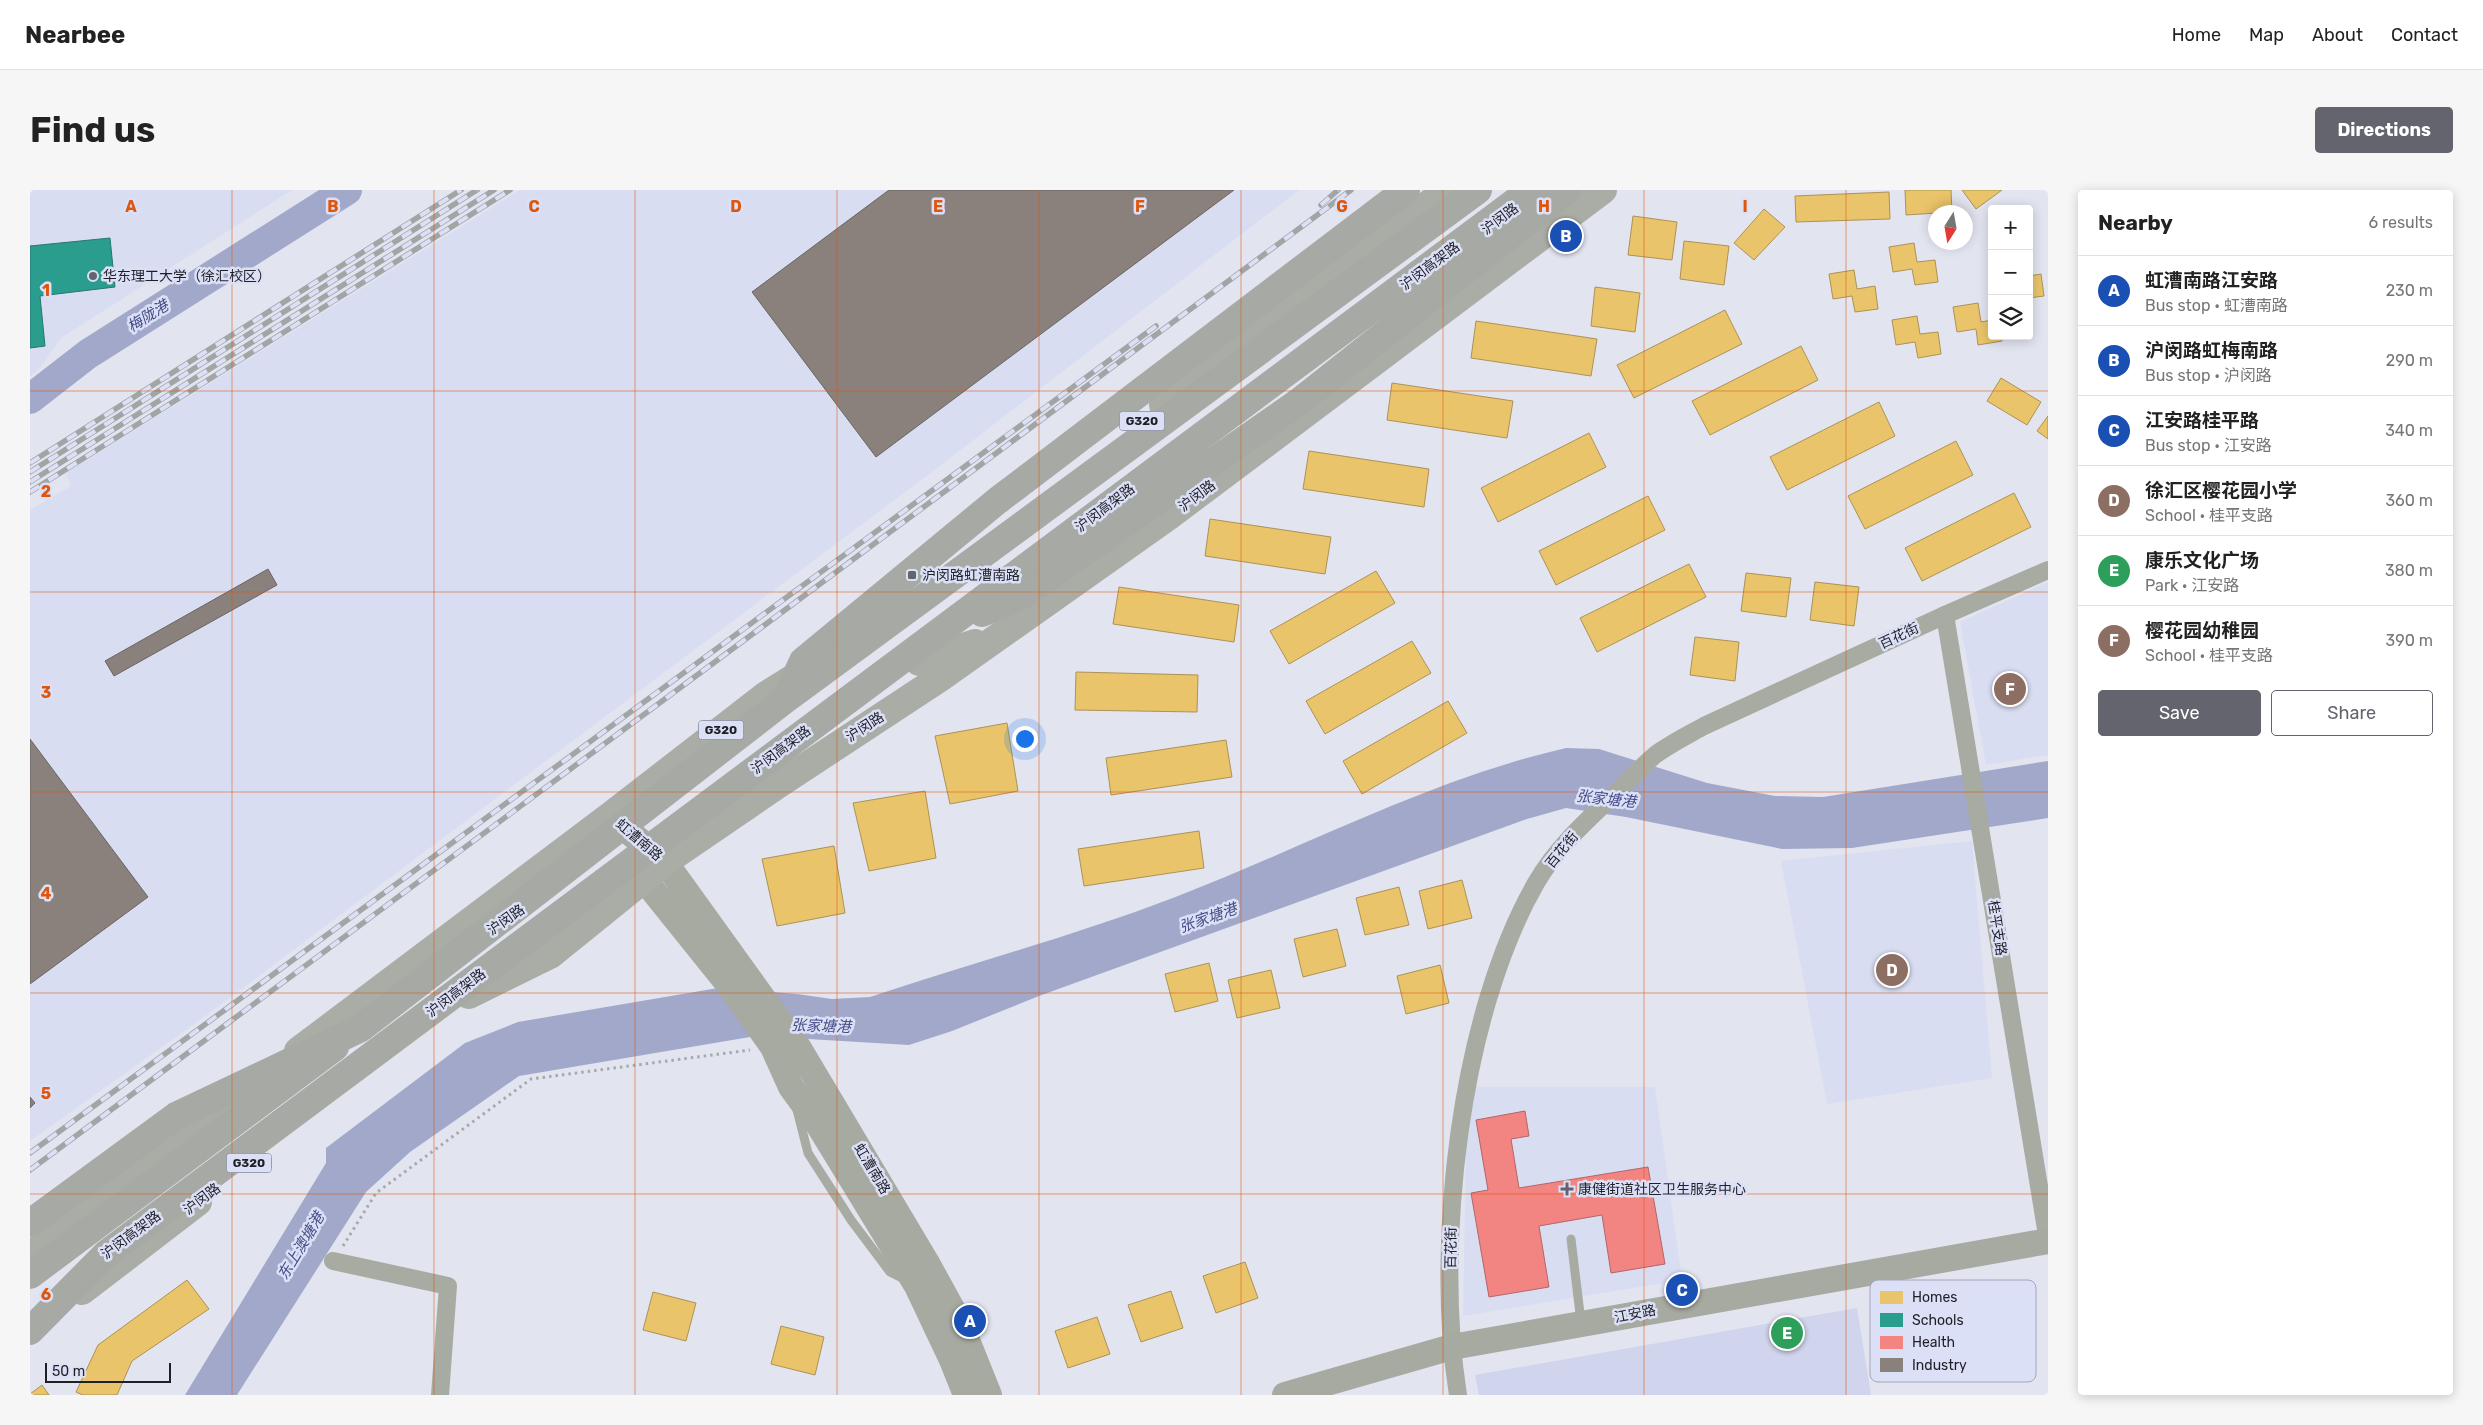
<!DOCTYPE html>
<meta charset="utf-8">
<style>
body{margin:0;font-family:Rubik,"Noto Sans SC",sans-serif;background:#f6f6f6;color:#222}
.controls{position:absolute;right:15px;top:15px;display:grid;overflow:hidden;border-radius:5px;box-shadow:0 2px 12px #0003}
.controls button{width:45px;height:45px;display:grid;place-items:center;padding:0;border:0;border-bottom:1px solid #e0e0e0;background:#fff;color:#222;font:25px sans-serif}
.compass{position:absolute;left:1898px;top:15px;width:45px;height:45px;border-radius:50%;background:#fff;box-shadow:0 2px 12px #0003;rotate:191deg}
.scale{position:absolute;left:15px;bottom:12px;width:126px;box-sizing:border-box;padding-left:5px;border:2px solid #1e1f27;border-top:0;font-size:14px;line-height:18px;white-space:nowrap;color:#1e1f27;-webkit-text-stroke:4px #dce0f6;paint-order:stroke}
.you{position:absolute;left:994px;top:548px;width:18px;height:18px;margin:-12px;border:4px solid #fff;border-radius:50%;background:#1a73e8;box-shadow:0 0 0 8px #1a73e833}
.badge{display:grid;place-items:center;width:32px;height:32px;border-radius:50%;background:#63646d;color:#fff;font-size:16px;font-weight:700}
.pin{position:absolute;translate:-50% -50%;border:2px solid #fff;box-shadow:0 1px 5px #0006}
.list{margin:0;padding:0;list-style:none}
h2{display:flex;justify-content:space-between;align-items:center;height:65px;margin:0;padding:0 20px;font-size:21px}
h2 small{font-size:16px;font-weight:400;color:#767676}
.list li{display:grid;grid-template-columns:32px 1fr auto;gap:15px;align-items:center;box-sizing:border-box;height:70px;padding:0 20px;border-top:1px solid #e0e0e0}
.list b{display:block;font-size:19px;white-space:nowrap}
.list p{margin:0;font-size:16px;white-space:nowrap;color:#767676}
.list em{font-size:16px;font-style:normal;color:#767676}
.actions{display:flex;gap:10px;padding:15px 20px}
.actions a{flex:1;padding:11px 0;border:1px solid #63646d;border-radius:5px;text-align:center;font-size:18px;color:#63646d}
.actions .main{background:#63646d;color:#fff}
.icon{flex:none;width:28px;height:28px;fill:none;stroke:currentColor;stroke-width:2;stroke-linecap:round;stroke-linejoin:round}
.map{position:relative;flex:none;width:2018px;height:1205px;overflow:hidden;border-radius:5px}
header{display:flex;align-items:center;gap:30px;box-sizing:border-box;height:70px;padding:0 25px;background:#fff;border-bottom:1px solid #e0e0e0}
header strong{font-size:24px}
nav{display:flex;gap:28px;margin-inline-start:auto;font-size:18px}
.intro{display:flex;align-items:center;justify-content:space-between;box-sizing:border-box;height:120px;padding:0 30px}
h1{margin:0;font-size:35px}
.button{padding:12px 22px;border-radius:5px;background:#63646d;color:#fff;font-size:18px;font-weight:700}
main{display:flex;gap:30px;padding:0 30px}
aside{flex:1;background:#fff;border-radius:5px;box-shadow:0 2px 12px #0003}
.map>svg:first-child{display:block}
.built{fill:#d9ddf2}
.green{fill:#d0d4ec}
.water{fill:#a2a8ca}
.homes{fill:#e9c46a;stroke:#ac9256}
.schools{fill:#2a9d8f;stroke:#267770}
.health{fill:#f28482;stroke:#b26667}
.industry{fill:#8a817c;stroke:#6a6462}
.lines{fill:none;stroke-linecap:round;stroke-linejoin:round}
.river{stroke:#a2a8ca;stroke-width:30}
.path{stroke:#a7aaa9;stroke-width:3;stroke-dasharray:2.5 4;stroke-linecap:butt}
.service{stroke:#a7aba1;stroke-width:9}
.minor{stroke:#a7aba1;stroke-width:18}
.secondary{stroke:#a6aaa1;stroke-width:26}
.primary{stroke:#a9ada5;stroke-width:28}
.trunk{stroke:#a7aaa4;stroke-width:28}
.rail-casing{stroke:#a2a5a5;stroke-width:5.5}
.rail{stroke:#dce0f6;stroke-width:4;stroke-dasharray:11;stroke-linecap:butt}
.trunk-bridge{stroke:#a7aaa4;stroke-width:28}
.grid{fill:none;stroke:#de560d;stroke-width:1;stroke-opacity:0.55}
.poi-dot{fill:#63646d;stroke:#dce0f6;stroke-width:2}
.labels{text-anchor:middle;dominant-baseline:central;stroke-width:5;stroke-linejoin:round;paint-order:stroke}
.shield{fill:#dce0f6;stroke:#575965;stroke-width:1}
.shield-label{font-size:12px;font-weight:bold;fill:#1e1f27}
.street-label{font-size:14px;fill:#1e1f27;stroke:#dce0f6}
.poi-label{font-size:14px;fill:#1e1f27;stroke:#dce0f6;text-anchor:start}
.water-label{font-size:15px;font-style:italic;fill:#444b86;stroke:#dce0f6}
.key{fill:#dce0f6;stroke:#a3a6b8;stroke-width:1}
.key-label{font-size:14px;fill:#1e1f27}
.grid-label{font-size:16px;text-anchor:middle;font-weight:bold;fill:#de560d;stroke:#dce0f6;stroke-width:5;stroke-linejoin:round;paint-order:stroke}
</style>
<header>
<strong>Nearbee</strong>
<nav><a>Home</a><a>Map</a><a>About</a><a>Contact</a></nav>
</header>
<div class="intro"><h1>Find us</h1><a class="button">Directions</a></div>
<main>
<div class="map">
<svg width="2018" height="1205" viewBox="0 0 2018 1205">
<rect width="100%" height="100%" fill="#e2e4f0"/>
<!-- built -->
<g class="built">
<path d="M0,0H262L31,148L10,178L0,186Z"/>
<path d="M490,0H1269L907,278L174,827L0,951V320L41,296L36,283Z"/>
<path d="M2018,392V565L1956,575L1930,432Z"/>
<path d="M1942,651L1962,888L1797,914L1751,671Z"/>
<path d="M1440,897H1625L1652,1090L1433,1126L1437,908Z"/>
</g>
<!-- green -->
<path class="green" d="M1827,1118L1841,1205H1449L1445,1185Z"/>
<!-- water -->
<path class="water" d="M1536,558L1569,559L1677,593L1745,606L1793,607L2018,571V628L1822,658L1752,659L1596,627L1536,618L1497,629L1009,806L922,841L879,855L726,846L489,886L380,962L336,1002L207,1205H155L296,973V958L435,853L488,832L688,798L767,804L802,809L840,807C942,773 1047,745 1148,706C1277,656 1401,589 1536,558Z"/>
<!-- homes -->
<g class="homes">
<path d="M1875,0H1921L1922,22L1876,25Z"/>
<path d="M1932,0H1972L1946,19Z"/>
<path d="M1859,2L1860,29L1766,32L1765,6Z"/>
<path d="M1734,19L1755,37L1724,70L1704,53Z"/>
<path d="M1603,26L1647,32L1642,70L1598,65Z"/>
<path d="M1654,51L1699,56L1694,95L1650,89Z"/>
<path d="M1884,53L1887,72L1905,70L1908,92L1885,95L1882,79L1863,82L1859,57Z"/>
<path d="M1824,80L1827,99L1845,96L1848,119L1825,122L1822,106L1803,109L1799,84Z"/>
<path d="M2011,84L2014,106L1999,108V86Z"/>
<path d="M1565,97L1610,103L1605,142L1561,136Z"/>
<path d="M1948,113L1951,132L1962,130V146H1971L1972,151L1948,155L1946,139L1927,142L1923,117Z"/>
<path d="M1695,120L1712,154L1604,208L1587,175Z"/>
<path d="M1887,126L1890,144L1908,142L1911,164L1888,168L1885,152L1866,155L1862,130Z"/>
<path d="M1446,131L1567,149L1561,186L1441,168Z"/>
<path d="M1771,156L1788,190L1680,245L1662,211Z"/>
<path d="M1971,188L2011,212L1997,235L1957,211Z"/>
<path d="M1362,193L1483,211L1477,248L1357,230Z"/>
<path d="M1849,212L1865,246L1757,300L1740,267Z"/>
<path d="M2018,226V249L2007,241Z"/>
<path d="M1559,243L1576,277L1468,332L1451,298Z"/>
<path d="M1926,251L1943,285L1835,339L1818,306Z"/>
<path d="M1279,261L1399,279L1394,317L1273,299Z"/>
<path d="M1984,303L2001,337L1892,391L1875,358Z"/>
<path d="M1618,306L1635,340L1526,395L1509,361Z"/>
<path d="M1180,329L1301,347L1295,384L1175,366Z"/>
<path d="M1659,374L1676,407L1567,462L1550,428Z"/>
<path d="M1346,381L1365,413L1259,474L1240,441Z"/>
<path d="M1716,383L1761,388L1756,427L1711,421Z"/>
<path d="M1785,392L1829,397L1824,436L1780,430Z"/>
<path d="M1089,397L1209,415L1204,452L1083,434Z"/>
<path d="M1665,447L1709,452L1705,491L1660,485Z"/>
<path d="M1382,451L1401,483L1295,544L1276,511Z"/>
<path d="M1046,482L1168,485L1167,522L1045,520Z"/>
<path d="M1418,511L1437,543L1332,604L1313,571Z"/>
<path d="M977,533L988,601L920,614L905,546Z"/>
<path d="M1196,550L1202,587L1081,605L1076,568Z"/>
<path d="M895,601L906,668L839,681L823,613Z"/>
<path d="M1169,641L1174,678L1054,696L1048,659Z"/>
<path d="M804,656L815,723L747,736L732,669Z"/>
<path d="M1432,690L1442,728L1398,739L1389,701Z"/>
<path d="M1369,697L1379,735L1335,745L1326,708Z"/>
<path d="M1307,739L1316,776L1273,787L1264,749Z"/>
<path d="M1179,773L1188,811L1145,822L1135,784Z"/>
<path d="M1410,775L1419,813L1376,824L1367,786Z"/>
<path d="M1241,780L1250,818L1207,828L1198,790Z"/>
<path d="M1215,1072L1228,1108L1186,1123L1173,1086Z"/>
<path d="M157,1090L179,1119L102,1171L87,1205H53L46,1202L68,1155Z"/>
<path d="M1141,1101L1153,1138L1111,1152L1098,1115Z"/>
<path d="M623,1102L666,1113L656,1151L613,1140Z"/>
<path d="M1067,1127L1080,1164L1038,1178L1025,1141Z"/>
<path d="M751,1136L794,1147L785,1185L741,1174Z"/>
<path d="M12,1195L19,1205H0V1204Z"/>
</g>
<!-- schools -->
<path class="schools" d="M80,48L85,97L10,106L15,156L0,158V56Z"/>
<!-- health -->
<path class="health" d="M1495,921L1499,946L1481,949L1489,998L1618,977L1635,1074L1581,1083L1572,1025L1509,1036L1519,1097L1459,1107L1441,1003L1458,1000L1446,930Z"/>
<!-- industry -->
<g class="industry">
<path d="M859,0H1204L846,267L722,102Z"/>
<path d="M238,379L247,395L84,486L75,471Z"/>
<path d="M0,549L118,707L0,794Z"/>
<path d="M0,907L5,913L0,918Z"/>
</g>
<g class="lines">
<!-- river -->
<path class="river" d="M0,209L58,164L317,0"/>
<!-- path -->
<path class="path" d="M313,1056L346,1003L501,889L720,860"/>
<!-- service -->
<g class="service">
<path d="M767,920L778,963L821,1030L860,1082L874,1089"/>
<path d="M1541,1049L1551,1132"/>
</g>
<!-- minor -->
<g class="minor">
<path d="M1915,425L2018,1051"/>
<path d="M303,1071L418,1096L410,1205"/>
<path d="M1428,1205C1404,1055 1430,825 1506,693C1527,657 1557,630 1587,602C1599,590 1612,576 1625,565C1640,554 1658,545 1674,536L1915,425L2018,380"/>
</g>
<!-- secondary -->
<g class="secondary">
<path d="M580,626L635,672L768,857L898,1075L931,1135L959,1205"/>
<path d="M603,671L613,688L699,795L743,857L761,897L786,931L887,1096L922,1170L936,1205"/>
<path d="M1255,1205L1422,1157L2018,1051"/>
</g>
<!-- primary -->
<g class="primary">
<path d="M1133,215L1417,0"/>
<path d="M889,472L945,453"/>
<path d="M439,805L520,765L635,672L749,594L910,488L1139,326L1573,0"/>
<path d="M268,861L580,626L736,505L776,480"/>
<path d="M151,956L222,895"/>
<path d="M0,1065L144,961"/>
<path d="M52,1101L168,1012"/>
</g>
<!-- trunk -->
<g class="trunk">
<path d="M1504,26L1537,0"/>
<path d="M0,1085L305,857"/>
</g>
<defs>
<g id="rail">
<path d="M1291,15L1308,0"/>
<path d="M0,273L431,0"/>
<path d="M0,282L447,0"/>
<path d="M0,292L464,0"/>
<path d="M0,302L480,0"/>
<path d="M0,963L1126,136"/>
<path d="M0,980L1321,0"/>
</g>
</defs>
<!-- rail casing -->
<use href="#rail" class="rail-casing"/>
<!-- rail -->
<use href="#rail" class="rail"/>
<!-- trunk-bridge -->
<g class="trunk-bridge">
<path d="M952,423L991,406L1270,211L1504,26"/>
<path d="M757,506L773,471L967,311L1376,0"/>
<path d="M0,1033L146,926L331,838L756,509L1448,0"/>
<path d="M0,1141L76,1064L1501,0"/>
</g>
</g>
<!-- grid -->
<path class="grid" d="M202,0V1205M404,0V1205M605,0V1205M807,0V1205M1009,0V1205M1211,0V1205M1413,0V1205M1614,0V1205M1816,0V1205M0,201H2018M0,402H2018M0,602H2018M0,803H2018M0,1004H2018"/>
<!-- markers -->
<g class="poi-dot">
<circle cx="63" cy="86" r="5"/>
<rect x="877" y="380" width="10" height="10" rx="2.5"/>
<path d="M1534.5 991.5h5v5h5v5h-5v5h-5v-5h-5v-5h5z"/>
</g>
<g class="labels">
<!-- shield labels -->
<g class="shield">
<rect x="1089.5" y="221.5" width="45" height="19" rx="4"/>
<rect x="668.5" y="530.5" width="45" height="19" rx="4"/>
<rect x="196.5" y="963.5" width="45" height="19" rx="4"/>
</g>
<g class="shield-label">
<text x="1112" y="231">G320</text>
<text x="691" y="540">G320</text>
<text x="219" y="973">G320</text>
</g>
<!-- street labels -->
<g class="street-label">
<text transform="translate(1470 29) rotate(-37)">沪闵路</text>
<text transform="translate(1400 76) rotate(-37)">沪闵高架路</text>
<text transform="translate(1167 306) rotate(-37)">沪闵路</text>
<text transform="translate(1075 318) rotate(-37)">沪闵高架路</text>
<text transform="translate(1869 446) rotate(-25)">百花街</text>
<text transform="translate(835 537) rotate(-33)">沪闵路</text>
<text transform="translate(751 560) rotate(-37)">沪闵高架路</text>
<text transform="translate(609 650) rotate(40)">虹漕南路</text>
<text transform="translate(1532 660) rotate(-51)">百花街</text>
<text transform="translate(476 730) rotate(-35)">沪闵路</text>
<text transform="translate(1967 738) rotate(81)">桂平支路</text>
<text transform="translate(426 803) rotate(-37)">沪闵高架路</text>
<text transform="translate(842 979) rotate(59)">虹漕南路</text>
<text transform="translate(172 1009) rotate(-37)">沪闵路</text>
<text transform="translate(101 1045) rotate(-37)">沪闵高架路</text>
<text transform="translate(1421 1058) rotate(-89)">百花街</text>
<text transform="translate(1605 1124) rotate(-11)">江安路</text>
</g>
<!-- poi labels -->
<g class="poi-label">
<text x="73" y="86">华东理工大学（徐汇校区）</text>
<text x="892" y="385">沪闵路虹漕南路</text>
<text x="1548" y="999">康健街道社区卫生服务中心</text>
</g>
<!-- water labels -->
<g class="water-label">
<text transform="translate(118 126) rotate(-32)">梅陇港</text>
<text transform="translate(1576 609) rotate(6)">张家塘港</text>
<text transform="translate(1178 728) rotate(-19)">张家塘港</text>
<text transform="translate(791 836) rotate(2)">张家塘港</text>
<text transform="translate(271 1056) rotate(-59)">东上澳塘港</text>
</g>
</g>
<!-- legend -->
<rect x="1840" y="1090" width="166" height="102" rx="8" class="key"/>
<rect x="1850" y="1101" width="23" height="13" fill="#e9c46a"/>
<rect x="1850" y="1123" width="23" height="14" fill="#2a9d8f"/>
<rect x="1850" y="1146" width="23" height="13" fill="#f28482"/>
<rect x="1850" y="1168" width="23" height="14" fill="#8a817c"/>
<g class="key-label">
<text x="1882" y="1112">Homes</text>
<text x="1882" y="1135">Schools</text>
<text x="1882" y="1157">Health</text>
<text x="1882" y="1180">Industry</text>
</g>
<g class="grid-label">
<text x="101" y="22">A</text>
<text x="303" y="22">B</text>
<text x="504" y="22">C</text>
<text x="706" y="22">D</text>
<text x="908" y="22">E</text>
<text x="1110" y="22">F</text>
<text x="1312" y="22">G</text>
<text x="1514" y="22">H</text>
<text x="1715" y="22">I</text>
<text x="16" y="106">1</text>
<text x="16" y="307">2</text>
<text x="16" y="508">3</text>
<text x="16" y="709">4</text>
<text x="16" y="909">5</text>
<text x="16" y="1110">6</text>
</g>
</svg>
<div class="controls">
<button>+</button>
<button>−</button>
<button><svg class="icon" aria-label="layers" viewBox="0 0 24 24"><path d="M12 4l9 5-9 5-9-5zM3 14l9 5 9-5"/></svg></button>
</div>
<svg class="compass" viewBox="-18 -18 36 36"><path d="M0-13l5 13h-10z" fill="#e53935"/><path d="M0 13l5-13h-10z" fill="#767676"/></svg>
<div class="scale">50 m</div>
<div class="you"></div>
<div class="pin badge" style="left:940px;top:1131px;background:#1a4fb4">A</div>
<div class="pin badge" style="left:1536px;top:46px;background:#1a4fb4">B</div>
<div class="pin badge" style="left:1652px;top:1100px;background:#1a4fb4">C</div>
<div class="pin badge" style="left:1862px;top:780px;background:#8d6e63">D</div>
<div class="pin badge" style="left:1757px;top:1143px;background:#2e9e5b">E</div>
<div class="pin badge" style="left:1980px;top:499px;background:#8d6e63">F</div>
</div>
<aside>
<h2>Nearby<small>6 results</small></h2>
<ul class="list">
<li><span class="badge" style="background:#1a4fb4">A</span><div><b>虹漕南路江安路</b><p>Bus stop · 虹漕南路</p></div><em>230 m</em></li>
<li><span class="badge" style="background:#1a4fb4">B</span><div><b>沪闵路虹梅南路</b><p>Bus stop · 沪闵路</p></div><em>290 m</em></li>
<li><span class="badge" style="background:#1a4fb4">C</span><div><b>江安路桂平路</b><p>Bus stop · 江安路</p></div><em>340 m</em></li>
<li><span class="badge" style="background:#8d6e63">D</span><div><b>徐汇区樱花园小学</b><p>School · 桂平支路</p></div><em>360 m</em></li>
<li><span class="badge" style="background:#2e9e5b">E</span><div><b>康乐文化广场</b><p>Park · 江安路</p></div><em>380 m</em></li>
<li><span class="badge" style="background:#8d6e63">F</span><div><b>樱花园幼稚园</b><p>School · 桂平支路</p></div><em>390 m</em></li>
</ul>
<div class="actions"><a class="main">Save</a><a>Share</a></div>
</aside>
</main>
